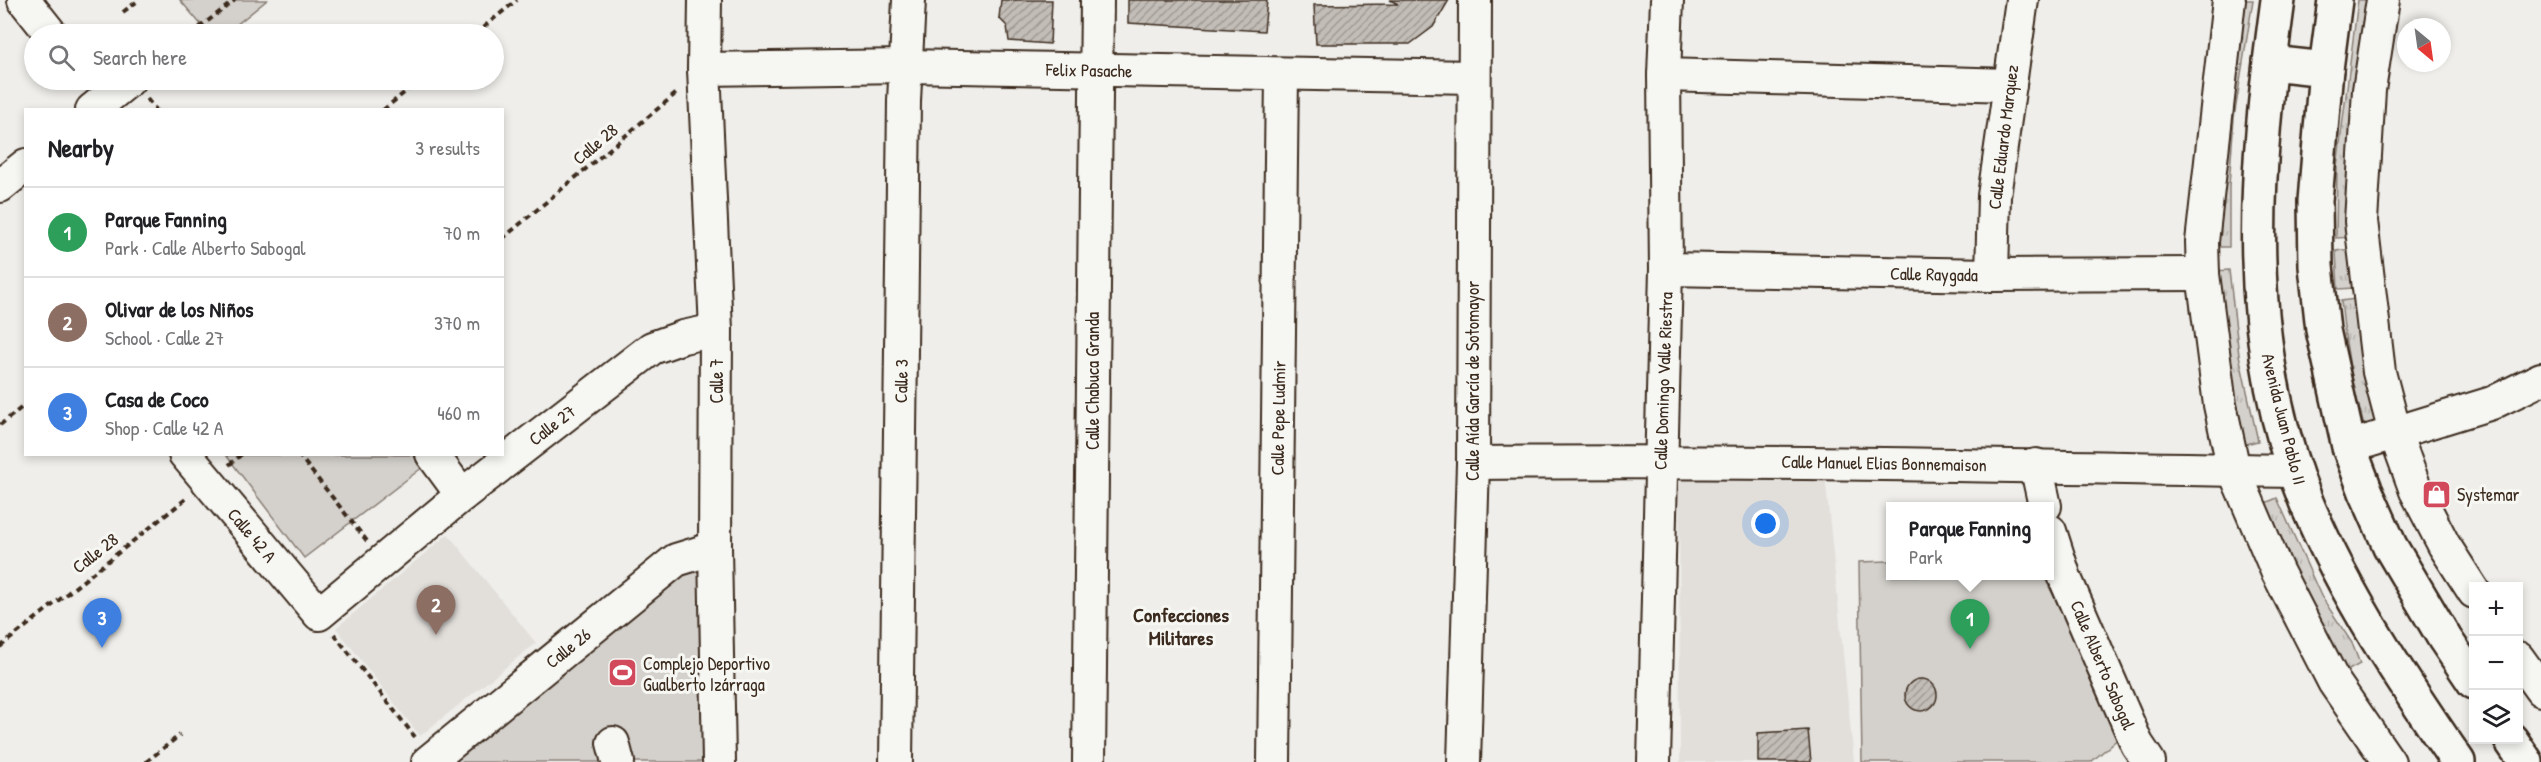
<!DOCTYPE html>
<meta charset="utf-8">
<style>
body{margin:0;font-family:"Patrick Hand",sans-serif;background:#f6f6f6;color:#202124}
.controls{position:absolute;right:18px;bottom:18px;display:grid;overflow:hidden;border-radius:0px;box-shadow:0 3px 9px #0003}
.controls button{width:54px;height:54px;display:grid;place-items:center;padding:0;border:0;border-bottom:2px solid #e0e0e0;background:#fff;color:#202124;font:30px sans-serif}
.compass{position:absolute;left:2397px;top:18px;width:54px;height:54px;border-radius:50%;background:#fff;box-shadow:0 3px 9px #0003;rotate:151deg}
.you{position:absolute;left:1766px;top:524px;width:21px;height:21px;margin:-15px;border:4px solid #fff;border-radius:50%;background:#1a73e8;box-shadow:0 0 0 9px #1a73e833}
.badge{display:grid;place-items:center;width:39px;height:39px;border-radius:50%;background:#1a73e8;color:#fff;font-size:20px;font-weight:700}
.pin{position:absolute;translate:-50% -50px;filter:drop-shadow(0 2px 3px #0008)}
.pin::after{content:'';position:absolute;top:32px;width:21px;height:18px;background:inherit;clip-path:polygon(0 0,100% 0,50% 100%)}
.popup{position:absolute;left:1886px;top:502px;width:168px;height:78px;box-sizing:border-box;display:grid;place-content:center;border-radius:0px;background:#fff;filter:drop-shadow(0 2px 4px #0005);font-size:20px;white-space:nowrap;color:#757577}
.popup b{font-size:22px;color:#202124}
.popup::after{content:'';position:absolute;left:50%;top:100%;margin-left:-12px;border:12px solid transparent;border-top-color:#fff}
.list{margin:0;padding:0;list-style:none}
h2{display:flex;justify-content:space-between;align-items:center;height:78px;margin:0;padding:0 24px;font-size:26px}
h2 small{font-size:20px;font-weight:400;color:#757577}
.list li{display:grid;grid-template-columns:39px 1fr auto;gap:18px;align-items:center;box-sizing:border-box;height:90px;padding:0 24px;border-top:2px solid #e0e0e0}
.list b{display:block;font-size:22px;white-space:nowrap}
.list p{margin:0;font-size:20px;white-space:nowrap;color:#757577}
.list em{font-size:20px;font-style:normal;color:#757577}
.icon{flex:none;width:33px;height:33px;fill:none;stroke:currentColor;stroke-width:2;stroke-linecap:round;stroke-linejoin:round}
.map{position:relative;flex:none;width:2541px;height:762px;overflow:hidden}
.search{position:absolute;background:#fff;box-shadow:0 3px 9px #0003;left:24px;top:24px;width:480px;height:66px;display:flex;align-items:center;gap:15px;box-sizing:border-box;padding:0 21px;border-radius:33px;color:#757577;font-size:22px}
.panel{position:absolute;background:#fff;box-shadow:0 3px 9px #0003;left:24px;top:108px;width:480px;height:348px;border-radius:0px}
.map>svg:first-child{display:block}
.built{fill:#e2dfdb}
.grass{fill:url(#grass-tufts);stroke:#887e75;stroke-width:1.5}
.green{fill:#d4d1cc;stroke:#887e75;stroke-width:1.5}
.building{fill:url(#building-hatch);stroke:#3b2a1e;stroke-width:1.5}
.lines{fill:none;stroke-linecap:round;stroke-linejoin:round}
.minor-casing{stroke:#3b2a1e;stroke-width:36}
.major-casing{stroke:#3b2a1e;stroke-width:38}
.path{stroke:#3b2a1e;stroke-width:4;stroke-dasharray:6 4.5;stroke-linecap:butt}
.minor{stroke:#f6f6f2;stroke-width:32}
.major{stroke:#f6f6f2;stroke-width:33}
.labels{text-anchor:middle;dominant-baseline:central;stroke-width:6;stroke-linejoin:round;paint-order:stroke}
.street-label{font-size:18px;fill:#3b2a1e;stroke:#f6f6f2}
.poi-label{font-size:18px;fill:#3b2a1e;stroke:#f6f6f2;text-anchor:start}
.neighbourhood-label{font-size:20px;font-weight:bold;fill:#3b2a1e;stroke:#f6f6f2}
</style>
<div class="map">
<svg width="2541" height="762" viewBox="0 0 2541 762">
<defs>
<pattern id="grass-tufts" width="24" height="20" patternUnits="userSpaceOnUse" patternTransform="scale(1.5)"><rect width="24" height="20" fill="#d4d1cc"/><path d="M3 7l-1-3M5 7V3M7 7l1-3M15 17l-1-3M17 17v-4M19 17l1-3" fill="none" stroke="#b7b4af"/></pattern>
<pattern id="building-hatch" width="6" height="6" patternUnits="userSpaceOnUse" patternTransform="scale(1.5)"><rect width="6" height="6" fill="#c2bdb7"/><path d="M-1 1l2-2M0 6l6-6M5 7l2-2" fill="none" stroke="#9f9a94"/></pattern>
</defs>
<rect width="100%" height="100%" fill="#efeeea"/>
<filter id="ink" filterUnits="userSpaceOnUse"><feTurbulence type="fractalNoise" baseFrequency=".0167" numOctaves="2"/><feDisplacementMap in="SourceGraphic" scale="12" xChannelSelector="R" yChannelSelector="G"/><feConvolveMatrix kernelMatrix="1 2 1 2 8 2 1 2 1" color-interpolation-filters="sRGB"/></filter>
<g filter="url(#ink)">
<!-- built -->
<g class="built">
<path d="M1825,475L1854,762H1680L1679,478Z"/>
<path d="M448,534L536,643L420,736L336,628Z"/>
</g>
<!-- grass -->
<g class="grass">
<path d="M2236,0H2253L2234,118L2229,186V247H2212Z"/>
<path d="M2358,0H2373L2351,237L2336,238L2337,167Z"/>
<path d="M2351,249L2354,288L2338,289L2336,251Z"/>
<path d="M2229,270L2239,355L2258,441L2242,445L2214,271Z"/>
<path d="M2355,299L2366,382L2377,422L2364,426C2352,385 2345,345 2341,301Z"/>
<path d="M2277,498L2321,596L2352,643L2360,664L2347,671L2308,605L2263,504Z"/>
</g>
<!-- green -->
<g class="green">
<path d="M180,0H267L225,34H209Z"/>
<path d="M226,455H413L423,467L304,558Z"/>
<path d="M1890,561V576H2044L2121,736L2091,762H1862L1859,562Z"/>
<path d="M700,565L702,762H437L650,583Z"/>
</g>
<!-- building -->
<g class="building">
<path d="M1001,0H1052L1050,44L1009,41L1007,26L999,18Z"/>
<path d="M1128,0H1267L1264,31L1128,23Z"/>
<path d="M1390,0H1449L1433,27L1410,44H1316L1314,5L1398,4Z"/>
<circle cx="1921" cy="695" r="16"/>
<path d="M1808,730L1811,762H1758V733Z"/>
</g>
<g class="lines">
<defs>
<g id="minor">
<path d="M24,0L51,34"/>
<path d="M705,0L704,69L716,330L715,548L719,762"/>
<path d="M2229,0L2202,242L2203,274L2220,405L2234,470L2277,571L2334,682L2389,762"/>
<path d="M2383,0L2369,90L2361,221L2379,372L2395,433L2416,491L2444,545L2474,592"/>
<path d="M704,69L906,66L1473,77"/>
<path d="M1664,75L2010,85"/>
<path d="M92,110L129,80"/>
<path d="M0,186L26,165"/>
<path d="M1666,269L1992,275L2203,274"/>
<path d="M1992,275L1994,196L2022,0"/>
<path d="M2349,447L2492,403L2541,379"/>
<path d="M185,454L319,614L462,495L652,348L683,337L716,330"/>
<path d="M432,454L462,495"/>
<path d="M1473,463C1747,460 2021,466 2295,471"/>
<path d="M2036,465L2045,506"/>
<path d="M2050,531L2065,578L2137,744L2149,762"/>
<path d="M2518,658L2541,690"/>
<path d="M613,743L618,762"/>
<path d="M428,762L676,560L715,548"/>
<path d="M896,762L904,101L909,0"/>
<path d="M1089,762L1097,0"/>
<path d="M1274,762L1282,74"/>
<path d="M1464,762L1473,463L1475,0"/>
<path d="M1654,762L1666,269L1664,75L1667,0"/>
</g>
<g id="major">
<path d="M2278,0C2255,168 2240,343 2307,504C2346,597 2402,680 2458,762"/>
<path d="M2335,0L2326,69L2315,201L2316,266L2323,330L2349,447L2366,492L2390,546L2445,639L2474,682"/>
<path d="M2270,63L2326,69"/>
<path d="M2511,740L2526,762"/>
</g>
</defs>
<!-- minor casing -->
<use href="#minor" class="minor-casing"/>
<!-- major casing -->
<use href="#major" class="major-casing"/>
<!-- path -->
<g class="path">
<path d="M123,12L139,0"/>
<path d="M191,34L235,0"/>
<path d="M475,34L517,0"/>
<path d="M147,99L156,110"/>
<path d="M383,110L420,80"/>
<path d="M502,239L679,91"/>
<path d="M0,425L26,404"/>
<path d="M298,454L367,541"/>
<path d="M229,465L242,454"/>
<path d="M334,634L415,737"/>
<path d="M0,647L187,498"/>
<path d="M146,762L180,735"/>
</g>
<!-- minor -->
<use href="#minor" class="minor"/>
<!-- major -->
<use href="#major" class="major"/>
</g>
</g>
<!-- icons -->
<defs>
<symbol id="shop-square" viewBox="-11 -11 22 22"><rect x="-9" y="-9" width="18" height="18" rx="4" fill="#d1495b" stroke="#f6f6f2"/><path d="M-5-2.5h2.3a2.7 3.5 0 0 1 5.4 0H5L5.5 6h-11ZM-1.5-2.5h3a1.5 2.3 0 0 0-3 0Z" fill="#fff"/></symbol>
<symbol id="stadium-square" viewBox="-11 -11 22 22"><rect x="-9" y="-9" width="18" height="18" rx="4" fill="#d1495b" stroke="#f6f6f2"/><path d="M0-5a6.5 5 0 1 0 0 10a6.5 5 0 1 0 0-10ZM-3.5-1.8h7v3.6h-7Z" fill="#fff"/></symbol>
</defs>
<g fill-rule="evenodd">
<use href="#shop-square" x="2420" y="478" width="33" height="33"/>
<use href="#stadium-square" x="606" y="656" width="33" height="33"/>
</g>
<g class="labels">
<!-- street labels -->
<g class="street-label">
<text transform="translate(1089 70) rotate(1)">Felix Pasache</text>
<text transform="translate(2003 137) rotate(-83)">Calle Eduardo Marquez</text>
<text transform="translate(595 144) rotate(-40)">Calle 28</text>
<text transform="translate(1934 274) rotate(1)">Calle Raygada</text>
<text transform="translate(716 381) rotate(-90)">Calle 7</text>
<text transform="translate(901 381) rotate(-89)">Calle 3</text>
<text transform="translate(1092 381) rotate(-90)">Calle Chabuca Granda</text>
<text transform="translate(1472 381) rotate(-90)">Calle Aída García de Sotomayor</text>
<text transform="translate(1663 381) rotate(-88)">Calle Domingo Valle Riestra</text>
<text transform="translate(1278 418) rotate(-89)">Calle Pepe Ludmir</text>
<text transform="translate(2284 419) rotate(76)">Avenida Juan Pablo II</text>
<text transform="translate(552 425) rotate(-38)">Calle 27</text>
<text transform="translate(1884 463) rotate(1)">Calle Manuel Elias Bonnemaison</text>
<text transform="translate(252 535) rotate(50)">Calle 42 A</text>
<text transform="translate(95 553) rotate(-38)">Calle 28</text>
<text transform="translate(568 648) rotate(-39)">Calle 26</text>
<text transform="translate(2103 665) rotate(67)">Calle Alberto Sabogal</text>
</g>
<!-- poi labels -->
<g class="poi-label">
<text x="2457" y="494">Systemar</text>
<text x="643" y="663">Complejo Deportivo<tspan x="643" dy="21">Gualberto Izárraga</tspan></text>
</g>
<!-- neighbourhood labels -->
<g class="neighbourhood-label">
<text x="1181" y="614">Confecciones<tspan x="1181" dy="23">Militares</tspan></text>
</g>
</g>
</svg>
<div class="controls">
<button>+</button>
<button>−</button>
<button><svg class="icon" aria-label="layers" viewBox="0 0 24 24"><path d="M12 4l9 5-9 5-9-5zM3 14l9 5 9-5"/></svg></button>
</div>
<svg class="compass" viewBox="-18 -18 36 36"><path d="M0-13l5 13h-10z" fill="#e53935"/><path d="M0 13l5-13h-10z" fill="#757577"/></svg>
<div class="you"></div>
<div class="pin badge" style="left:1970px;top:649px;background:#2e9e5b">1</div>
<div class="popup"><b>Parque Fanning</b>Park</div>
<div class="pin badge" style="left:436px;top:635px;background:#8d6e63">2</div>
<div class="pin badge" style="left:102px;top:648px;background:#3f7fe0">3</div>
<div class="search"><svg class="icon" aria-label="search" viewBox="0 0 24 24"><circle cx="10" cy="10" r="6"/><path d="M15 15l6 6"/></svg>Search here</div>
<section class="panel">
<h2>Nearby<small>3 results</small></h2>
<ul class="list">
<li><span class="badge" style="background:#2e9e5b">1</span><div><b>Parque Fanning</b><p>Park · Calle Alberto Sabogal</p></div><em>70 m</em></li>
<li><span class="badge" style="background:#8d6e63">2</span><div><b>Olivar de los Niños</b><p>School · Calle 27</p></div><em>370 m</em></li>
<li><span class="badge" style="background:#3f7fe0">3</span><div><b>Casa de Coco</b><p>Shop · Calle 42 A</p></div><em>460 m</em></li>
</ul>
</section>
</div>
